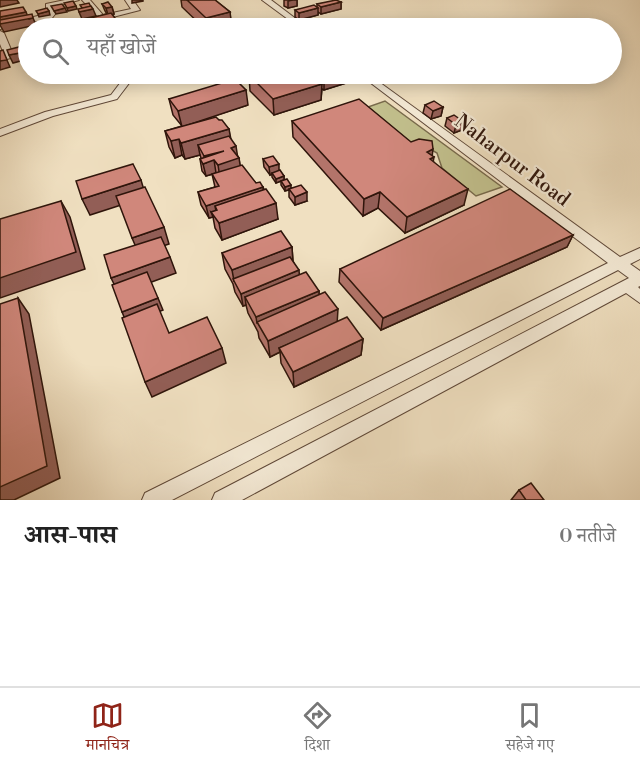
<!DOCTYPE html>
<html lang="hi">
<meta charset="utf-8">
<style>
body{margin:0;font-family:"Libre Bodoni","Noto Serif Devanagari",serif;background:#f6f6f6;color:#222}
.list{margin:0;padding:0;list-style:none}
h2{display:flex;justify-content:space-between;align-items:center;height:78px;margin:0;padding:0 24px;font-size:26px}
h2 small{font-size:20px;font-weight:400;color:#767676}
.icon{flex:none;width:33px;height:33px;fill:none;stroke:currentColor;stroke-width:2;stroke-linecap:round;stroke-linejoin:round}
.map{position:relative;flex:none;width:640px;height:500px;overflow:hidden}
.search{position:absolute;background:#fff;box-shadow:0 3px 15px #0003;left:18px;right:18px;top:18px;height:66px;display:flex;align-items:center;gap:15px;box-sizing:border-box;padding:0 21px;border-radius:33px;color:#767676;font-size:22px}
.sheet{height:186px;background:#fff}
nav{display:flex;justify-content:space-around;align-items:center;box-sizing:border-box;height:84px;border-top:2px solid #e0e0e0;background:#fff;font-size:16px;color:#767676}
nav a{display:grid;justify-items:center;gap:3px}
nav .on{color:#8f2418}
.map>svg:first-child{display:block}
.green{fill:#c2c08d;stroke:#786a4c;stroke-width:1.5}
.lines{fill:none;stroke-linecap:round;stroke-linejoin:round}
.minor-casing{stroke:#5f4838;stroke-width:2}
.minor{fill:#f5ebd7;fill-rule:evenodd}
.wall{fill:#b3746a;stroke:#2f150b;stroke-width:1.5}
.shaded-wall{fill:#925e56;stroke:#2f150b;stroke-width:1.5}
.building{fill:#d0877b;stroke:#2f150b;stroke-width:1.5}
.labels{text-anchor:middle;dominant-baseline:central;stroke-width:4.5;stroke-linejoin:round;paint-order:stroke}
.street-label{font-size:20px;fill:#2f150b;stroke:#f5ebd7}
</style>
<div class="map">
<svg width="640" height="500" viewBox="0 0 640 500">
<rect width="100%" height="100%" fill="#f0e0c1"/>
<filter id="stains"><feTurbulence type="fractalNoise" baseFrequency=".00333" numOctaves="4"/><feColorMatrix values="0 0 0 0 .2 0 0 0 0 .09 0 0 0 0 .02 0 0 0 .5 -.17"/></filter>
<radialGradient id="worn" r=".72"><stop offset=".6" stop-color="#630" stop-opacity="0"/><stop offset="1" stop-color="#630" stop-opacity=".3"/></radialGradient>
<!-- green -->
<path class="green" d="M385,101L502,187L476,196L442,168L437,153L425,146L414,145L368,107Z"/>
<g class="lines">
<defs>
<g id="minor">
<path d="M65,0H79L53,7L56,13L52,18L0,29V25L46,14V4Z"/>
<path d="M82,0H90L103,15L131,9L125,0H133L140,10L101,20Z"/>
<path d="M262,0H271L308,28H300Z"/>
<path d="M126,26H132L136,28H125Z"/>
<path d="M0,31L4,33L12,52L28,48V53L0,61V55L4,54L0,44Z"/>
<path d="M127,74H136L117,99L53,116L0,136V129L45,112L111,95Z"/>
<path d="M359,74H368L620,257L640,248V259L630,264L640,271V286L638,287L640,289V303L626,293L242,500H212L215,493L629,278L618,270L172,500H142L145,493L608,263Z"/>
</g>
</defs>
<!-- minor casing -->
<use href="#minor" class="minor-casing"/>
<!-- minor -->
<use href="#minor" class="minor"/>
</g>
<!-- wall -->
<g class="wall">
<path d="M181,0H215L230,12L231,26H247V28H232L231,27L224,28H204L182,7Z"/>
<path d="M284,0H297V6L288,8L284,6Z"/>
<path d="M341,2V9L321,14L318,12V15L299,20L295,17V10L317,7V4Z"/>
<path d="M102,4L112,7L114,14H112L119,25L124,28H72L70,23L107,14L105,11Z"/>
<path d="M312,74H357L356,80L324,90L322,89L321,100L274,115L250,91L249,75L312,76Z"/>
<path d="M399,74H407L412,81L407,82L399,76Z"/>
<path d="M169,99L248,105L195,122L219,120L229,129L230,139L237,155L239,158L240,166L256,183L263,187L278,219L222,240L215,228L213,217L209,218L201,205L198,192L215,187L212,174L217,173L206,176L202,171L200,159L201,158L200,155L185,159L182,155L175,158L169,147L165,131L182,126L173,115Z"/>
<path d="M425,105L443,107L441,116L431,119L423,113Z"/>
<path d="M447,118L464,122L462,130L454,133L445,126Z"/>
<path d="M292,121L411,142L432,156L433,161L464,205L405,233L378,208L363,216L293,137Z"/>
<path d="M263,159L279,170L284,176V180L291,188L307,201L295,205L289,197V190L285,191L281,185V181L276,183L272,177V174L270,175L264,167Z"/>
<path d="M573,235L567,247L381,330L339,282L340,269Z"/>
<path d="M292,247L293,261L299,275L319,291V295L337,322L363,339L361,355L294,387L281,363L280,352L270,357L259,338L258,332L248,313L246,305L243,306L235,292L233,284L225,269L222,253Z"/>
<path d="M519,490L544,500H511Z"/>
</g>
<!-- shaded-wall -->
<g class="shaded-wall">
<path d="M0,0H17L19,3L0,7Z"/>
<path d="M132,0H143V1L132,3Z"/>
<path d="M293,0H297V6L288,8V1Z"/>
<path d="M341,2V9L321,14V7Z"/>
<path d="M76,6L77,9L68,11L67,8Z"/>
<path d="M112,7L114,14L108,15L106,8Z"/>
<path d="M65,8L67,12L56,14L54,11Z"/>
<path d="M318,8V15L299,20V13Z"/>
<path d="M93,9L96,16L82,19L79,12Z"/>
<path d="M49,11L50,15L39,17L38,14Z"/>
<path d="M26,12L29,19L33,18L36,25L4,32L0,25V17Z"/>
<path d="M230,12L232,27L224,28H208L206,18Z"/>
<path d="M96,21L98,28H73L72,26Z"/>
<path d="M118,22L120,28H100L99,26Z"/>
<path d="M25,52L28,59L13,63L9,55Z"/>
<path d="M6,58L10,67L0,70V61Z"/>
<path d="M108,74H124L125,77L106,82L104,75Z"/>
<path d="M136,74H145V75L137,77Z"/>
<path d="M339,74H357L356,80L324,90V78Z"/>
<path d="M412,77V81L407,82L408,78Z"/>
<path d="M322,84L321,100L274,115L273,99Z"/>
<path d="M246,90L248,105L182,127L178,111Z"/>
<path d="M443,107L441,116L431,119L433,111Z"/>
<path d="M464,122L462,130L454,133L456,125Z"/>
<path d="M229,129L232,145H198L200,155L185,159L181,143Z"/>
<path d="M179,139L182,155L175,158L171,141Z"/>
<path d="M236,146L238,159L231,148Z"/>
<path d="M433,149L432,158L434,157L431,174L427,152Z"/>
<path d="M224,151L239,158L241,171L220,178L218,165L214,160L216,173L206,176L203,164L206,163L204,156Z"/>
<path d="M279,164V172L272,173V174L270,175L269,167Z"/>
<path d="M284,176V180L276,183V179Z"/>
<path d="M141,180L146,197L90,215L82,199Z"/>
<path d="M291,185V189L285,191V187Z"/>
<path d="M263,187L264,200L217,210L215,206L217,216L211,212L213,217L209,218L206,206Z"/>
<path d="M468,189L464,205L405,233L407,217Z"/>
<path d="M307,192V201L295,205V197Z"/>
<path d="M380,192L378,208L363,216L364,199Z"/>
<path d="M61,201L70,217L85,269L0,298V278Z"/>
<path d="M276,203L278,219L222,240L219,223Z"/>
<path d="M164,227L169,244L139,254L132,238Z"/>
<path d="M573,235L567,247L381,330L383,318Z"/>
<path d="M292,247L293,263L234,281L232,270Z"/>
<path d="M170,257L176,273L119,294L111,278Z"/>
<path d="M299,270L300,283L245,297L246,305L243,306L241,294Z"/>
<path d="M319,291V307L257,323L256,317Z"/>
<path d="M18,298L29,314L60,478L14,500H0V487Z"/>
<path d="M158,298L163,310L127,324L122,312Z"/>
<path d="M338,309L337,325L279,348L280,352L270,357L268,341Z"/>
<path d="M363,339L361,355L294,387L293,372Z"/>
<path d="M222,348L226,363L152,397L145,382Z"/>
</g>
<!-- building -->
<g class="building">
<path d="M187,0H215L230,12L206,18Z"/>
<path d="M336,0L341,2L321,7L317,4Z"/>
<path d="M73,1L76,6L67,8L64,3Z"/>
<path d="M108,2L112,7L106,8L102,4Z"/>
<path d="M89,3L91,7L82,8L80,5Z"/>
<path d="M62,4L65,8L54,11L51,6Z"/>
<path d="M314,5L318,8L299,13L295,10Z"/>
<path d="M91,6L93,9L79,12L78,9Z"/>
<path d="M23,7L26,12L0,17V11Z"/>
<path d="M47,8L49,11L38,14L36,11Z"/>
<path d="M111,13L118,22L99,26L96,21L72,26L70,23Z"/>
<path d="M32,14L33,18L0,24V20Z"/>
<path d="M242,23L247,26L235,28L231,26Z"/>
<path d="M121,24L124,28H102Z"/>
<path d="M23,46L25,52L9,55L7,50Z"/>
<path d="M3,50L7,60L0,61V51Z"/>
<path d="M255,74H309L322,84L273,99L249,75Z"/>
<path d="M317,74H339L324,78Z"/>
<path d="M401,74H407L412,77L408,78Z"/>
<path d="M235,79L246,90L178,111L169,99Z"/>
<path d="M359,99L411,142L419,139L432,141L433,149L427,152L434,157L430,159L468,189L407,217L380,192L364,199L292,121Z"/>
<path d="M434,101L443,107L433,111L425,105Z"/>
<path d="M454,115L464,122L456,125L447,118Z"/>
<path d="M216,117L219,120H222L229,129L181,143L179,139L171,141L165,131Z"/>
<path d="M229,136L236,146L231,148L239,158L218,165L214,160L203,164L200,159L224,151L204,156L198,145Z"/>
<path d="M273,156L279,164L269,167L263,159Z"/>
<path d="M133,164L141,180L82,199L76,181Z"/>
<path d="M242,165L256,183L260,182L263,187L206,206L198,192L219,186L212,174Z"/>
<path d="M280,170L284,176L276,179L272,173Z"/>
<path d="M287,179L291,185L285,187L281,181Z"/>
<path d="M301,185L307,192L295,197L289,189Z"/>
<path d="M145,187L164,227L132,238L116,196Z"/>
<path d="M266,189L276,203L219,223L211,212L217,210L215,206Z"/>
<path d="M510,189L573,235L383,318L340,269Z"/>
<path d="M61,201L76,252L0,278V219Z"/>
<path d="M281,231L292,247L232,270L222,253Z"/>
<path d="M161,237L170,257L111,278L104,255Z"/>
<path d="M290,257L299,270L241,294L233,279Z"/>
<path d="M147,272L158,298L122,312L112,285Z"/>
<path d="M306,272L319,291L256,317L245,297Z"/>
<path d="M325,292L338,309L268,341L257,322Z"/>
<path d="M18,298L47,466L0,487V304Z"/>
<path d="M157,304L169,333L207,317L222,348L145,382L122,318Z"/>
<path d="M347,317L363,339L293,372L279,348Z"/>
<path d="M531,483L544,500H526L519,490Z"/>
</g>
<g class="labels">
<!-- street labels -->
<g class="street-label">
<text transform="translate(512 161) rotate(37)">Naharpur Road</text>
</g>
</g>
<rect width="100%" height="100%" filter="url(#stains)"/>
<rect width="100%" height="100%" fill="url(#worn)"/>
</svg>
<div class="search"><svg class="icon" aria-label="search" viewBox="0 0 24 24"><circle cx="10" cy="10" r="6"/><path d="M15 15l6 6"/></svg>यहाँ खोजें</div>
</div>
<section class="sheet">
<h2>आस-पास<small>0 नतीजे</small></h2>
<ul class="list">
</ul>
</section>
<nav>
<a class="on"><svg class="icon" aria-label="map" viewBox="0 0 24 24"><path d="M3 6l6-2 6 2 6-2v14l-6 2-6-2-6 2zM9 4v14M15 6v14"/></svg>मानचित्र</a>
<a><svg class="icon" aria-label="directions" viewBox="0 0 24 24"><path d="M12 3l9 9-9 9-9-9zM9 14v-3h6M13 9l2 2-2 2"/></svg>दिशा</a>
<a><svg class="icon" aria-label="saved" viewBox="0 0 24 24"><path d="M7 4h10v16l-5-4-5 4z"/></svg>सहेजे गए</a>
</nav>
